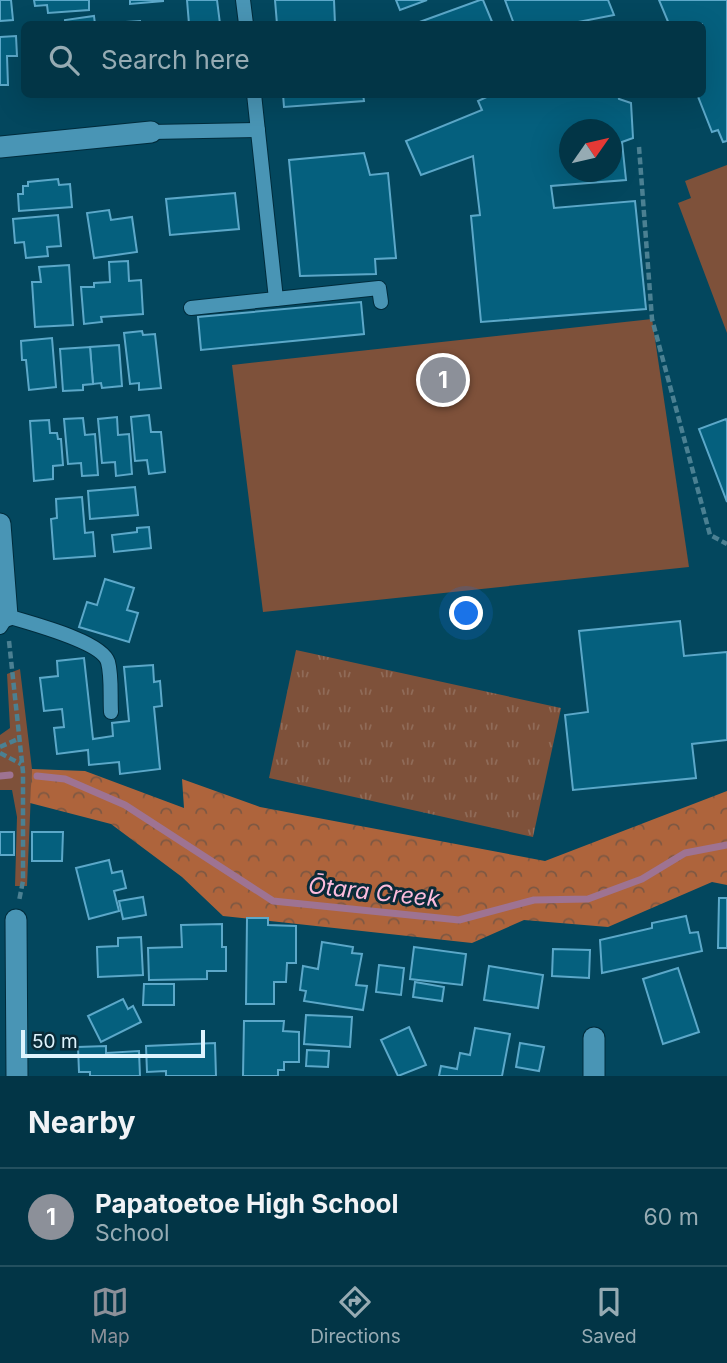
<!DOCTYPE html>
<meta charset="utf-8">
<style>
body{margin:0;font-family:Inter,sans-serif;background:#104051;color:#f1f3f6}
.compass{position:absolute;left:559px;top:119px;width:63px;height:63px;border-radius:50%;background:#023546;box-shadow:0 7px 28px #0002;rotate:56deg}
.scale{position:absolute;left:21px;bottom:18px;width:184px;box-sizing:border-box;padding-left:7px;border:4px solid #def4fe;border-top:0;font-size:19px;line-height:24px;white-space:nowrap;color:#def4fe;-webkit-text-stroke:5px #0a2b38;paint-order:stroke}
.you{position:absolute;left:467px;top:614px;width:24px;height:24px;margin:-18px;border:5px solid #fff;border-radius:50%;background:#1a73e8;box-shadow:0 0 0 10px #1a73e833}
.badge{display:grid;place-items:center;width:46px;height:46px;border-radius:50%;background:#8c9099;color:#fff;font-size:23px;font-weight:700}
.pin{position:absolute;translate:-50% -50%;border:4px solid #fff;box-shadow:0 2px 7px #0006}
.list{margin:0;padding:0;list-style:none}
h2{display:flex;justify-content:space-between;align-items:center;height:91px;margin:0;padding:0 28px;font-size:30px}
h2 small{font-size:23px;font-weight:400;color:#96abb3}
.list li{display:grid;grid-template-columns:46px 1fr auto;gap:21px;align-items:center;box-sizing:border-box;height:98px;padding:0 28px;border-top:2px solid #23505f}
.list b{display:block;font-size:26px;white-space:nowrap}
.list p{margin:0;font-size:23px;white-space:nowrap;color:#96abb3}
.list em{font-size:23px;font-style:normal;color:#96abb3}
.icon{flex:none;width:38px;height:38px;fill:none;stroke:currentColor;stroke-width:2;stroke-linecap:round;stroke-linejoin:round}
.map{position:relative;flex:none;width:727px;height:1076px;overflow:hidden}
.search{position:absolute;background:#023546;box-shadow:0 7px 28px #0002;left:21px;right:21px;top:21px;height:77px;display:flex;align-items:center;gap:18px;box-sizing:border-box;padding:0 24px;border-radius:10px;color:#96abb3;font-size:26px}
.sheet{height:189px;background:#023546}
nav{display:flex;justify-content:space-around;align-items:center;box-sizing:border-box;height:98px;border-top:2px solid #23505f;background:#023546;font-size:19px;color:#96abb3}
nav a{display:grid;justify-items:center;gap:4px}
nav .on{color:#8c9099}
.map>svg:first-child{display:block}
.green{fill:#7e513a}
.forest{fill:url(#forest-crowns)}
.park{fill:url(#park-tufts)}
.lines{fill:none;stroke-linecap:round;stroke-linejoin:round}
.stream{stroke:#9e7392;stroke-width:7}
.building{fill:#05607e;stroke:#5ca8c9;stroke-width:2;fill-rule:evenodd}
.lane-casing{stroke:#002c3c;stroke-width:16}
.street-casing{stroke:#002c3c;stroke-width:23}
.path{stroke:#4b8092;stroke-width:4.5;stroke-dasharray:7 3.5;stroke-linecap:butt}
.lane{stroke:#4995b5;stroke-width:14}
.street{stroke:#4995b5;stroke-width:21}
.labels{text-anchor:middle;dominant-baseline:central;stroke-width:6;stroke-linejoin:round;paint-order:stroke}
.water-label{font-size:23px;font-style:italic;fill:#fcbcdc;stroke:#0a2b38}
</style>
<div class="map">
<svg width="727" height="1076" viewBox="0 0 727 1076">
<defs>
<pattern id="forest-crowns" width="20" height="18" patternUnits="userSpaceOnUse" patternTransform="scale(1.75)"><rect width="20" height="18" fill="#ae643c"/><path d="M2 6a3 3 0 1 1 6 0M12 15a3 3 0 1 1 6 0" fill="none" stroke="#7e5843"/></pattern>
<pattern id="park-tufts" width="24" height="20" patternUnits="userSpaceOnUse" patternTransform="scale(1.75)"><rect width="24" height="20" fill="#7e513a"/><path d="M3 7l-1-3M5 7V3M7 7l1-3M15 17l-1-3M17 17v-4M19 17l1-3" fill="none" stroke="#906b58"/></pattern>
</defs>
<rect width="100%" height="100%" fill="#03475e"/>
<!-- green -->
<g class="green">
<path d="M727,165V333L678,203L691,198L685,181Z"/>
<path d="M652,319L689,567L263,612L232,365Z"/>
<path d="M20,669L32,769L27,886H15L17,817L12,790H0V735L10,728L7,674Z"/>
</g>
<!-- forest -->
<path class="forest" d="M32,769L85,771L184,808L182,779L260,807L545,861L727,791V885L712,882L608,927L524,920L472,943L223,916L182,877L111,824L30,803Z"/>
<!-- park -->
<path class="park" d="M296,650L561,708L533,837L269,778Z"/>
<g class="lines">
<!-- stream -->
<g class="stream">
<path d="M0,776L10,775"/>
<path d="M37,776L65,779L125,805L273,901L459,920L534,900L588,899L642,879L685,853L727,845"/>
</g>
</g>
<!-- building -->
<g class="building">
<path d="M0,0H11L13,20L0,21Z"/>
<path d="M34,0H89V10L48,13L47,5L35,6Z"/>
<path d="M130,0H163V1L130,4Z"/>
<path d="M187,0H217L220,24H189Z"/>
<path d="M275,0H334L335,24H277Z"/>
<path d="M396,0H427L400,10Z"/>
<path d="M480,0H483L493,24H414Z"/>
<path d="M505,0H608L614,15L568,24H514Z"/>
<path d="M659,0H727V141L723,142L718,130L712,132L697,94H702V24H669Z"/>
<path d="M94,16L95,24H65V20Z"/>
<path d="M140,21V24H111V23Z"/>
<path d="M16,36L17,56H7L8,85H0V37Z"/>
<path d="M283,94H363L364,101L284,107Z"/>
<path d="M493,94H618L619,99L631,103L633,138L622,142L626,180L551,186L554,208L635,201L646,309L481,322L471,216L480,215L473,156L421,175L406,141L482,110L478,101ZM570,130H612V172H570Z"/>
<path d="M364,153L370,175L388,173L396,258L375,259L376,274L300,276L289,160Z"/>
<path d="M58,179L59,185L70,184L72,207L19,211L18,194H23V186H28V182Z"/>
<path d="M235,193L239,229L170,235L166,199Z"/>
<path d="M109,210L111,220L132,217L137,252L94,258L87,213Z"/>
<path d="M58,215L61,246L47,247L48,256L26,258L24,242L15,243L13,219Z"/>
<path d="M128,261L129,281L141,280L143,314L101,317L102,322L84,324L81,287H94V283L110,282L109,262Z"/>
<path d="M69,265L73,325L35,327L32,282H41L39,267Z"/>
<path d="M361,302L364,334L201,350L198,317Z"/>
<path d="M142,331L143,335L155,334L161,388L139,390V383L130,384L124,333Z"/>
<path d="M52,338L56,387L29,390L26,360H22L21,341Z"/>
<path d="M119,345L122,386L102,388L101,383L93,384L90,347Z"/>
<path d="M90,347L93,384L83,385V390L63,391L60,349Z"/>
<path d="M149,415L151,432H161L165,472L149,474L147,460L135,461L131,417Z"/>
<path d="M117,417L118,435L129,434L132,474L116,476L115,462L102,463L98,419Z"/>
<path d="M83,418L85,435L95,434L98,475L82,476L81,463L68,464L64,419Z"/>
<path d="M726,419L727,422V502L699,429Z"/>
<path d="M49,420L50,433H57L58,439H61L63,465L53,466V479L34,481L30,421Z"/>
<path d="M135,487L138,515L90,519L88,491Z"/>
<path d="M82,497L85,533L93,532L95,556L54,559L51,519L57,518L56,499Z"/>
<path d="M149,527L151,548L114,552L112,535L137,532V528Z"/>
<path d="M105,579L134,588L127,610L138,613L129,642L79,627L87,602L97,605Z"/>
<path d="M680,621L684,656L727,652V740L692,744L696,778L573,790L565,715L588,712L579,631Z"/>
<path d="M84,658L93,739L113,736L112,723L129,721L124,667L153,665L154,682L160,681L162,706L154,707L160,769L120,774L119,762L89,765L88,750L57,754L54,728L64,727L62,709L44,711L40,678L58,676L57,661Z"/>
<rect x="0" y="832" width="14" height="23"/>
<path d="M32,832H63L62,861H32Z"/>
<path d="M109,860L112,873L122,871L126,888L114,891L119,911L89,919L76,868Z"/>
<path d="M143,897L146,915L123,919L119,901Z"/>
<path d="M719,898H727V948H718Z"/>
<path d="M686,916L690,933L698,932L702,951L602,973L600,940L652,928V923Z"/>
<path d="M247,918H268V925L296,926V963H287L286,982H274V1004H246Z"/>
<path d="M222,924V947H226V971H207V979L149,980L148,948L182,947L181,925Z"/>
<path d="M141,937L143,975L98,977L97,947L118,946V938Z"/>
<path d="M322,942L353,947L352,953L362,954L356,985L367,986L363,1010L304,1001L306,991L300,990L303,966L318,969Z"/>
<path d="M414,947L466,954L462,985L410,979Z"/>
<path d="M553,949L590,950L589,978L552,976Z"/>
<path d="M379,965L404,968L401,995L376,992Z"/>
<path d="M489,966L543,975L538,1008L484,1000Z"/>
<path d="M678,968L699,1032L663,1044L643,979Z"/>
<path d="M415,982L444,987L442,1001L413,997Z"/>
<path d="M144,984H174V1005H143Z"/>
<path d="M123,999L128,1009L133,1006L141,1022L101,1042L88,1016Z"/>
<path d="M306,1015L352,1017L350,1047L304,1044Z"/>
<path d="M244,1021H284L283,1031L299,1032V1062H284V1070H278V1076H243Z"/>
<path d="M409,1027L426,1065L398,1076L381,1040Z"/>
<path d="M475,1028L510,1034L502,1076H439L441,1066L457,1069L460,1053L470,1055Z"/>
<path d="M215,1043L216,1076H166V1071L147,1072L146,1046Z"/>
<path d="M520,1043L544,1047L539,1071L516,1067Z"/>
<path d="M106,1046V1053L139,1051L140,1076H90V1072H79L78,1047Z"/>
<path d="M307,1050L329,1051L328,1067L306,1066Z"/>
</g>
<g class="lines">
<defs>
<g id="lane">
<path d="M243,0L246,24"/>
<path d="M151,132L258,130"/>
<path d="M276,299L379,288L381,302"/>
<path d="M191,308L276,299L254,94"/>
<path d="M0,627L7,616C29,623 102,641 108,662C112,677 110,696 111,712"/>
</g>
<g id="street">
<path d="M0,147L151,132"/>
<path d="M0,524L7,616"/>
<path d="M16,920L17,1076"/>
<path d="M594,1038V1076"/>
</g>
</defs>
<!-- lane casing -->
<use href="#lane" class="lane-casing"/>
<!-- street casing -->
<use href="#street" class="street-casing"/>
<!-- path -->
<g class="path">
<path d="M639,147L652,319L710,535L727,544"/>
<path d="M9,641L23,772V881L19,901"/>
<path d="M0,747L18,739"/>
<path d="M0,753L21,764"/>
</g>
<!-- lane -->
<use href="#lane" class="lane"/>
<!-- street -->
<use href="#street" class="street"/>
</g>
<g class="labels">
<!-- water labels -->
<g class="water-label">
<text transform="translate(374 892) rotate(6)">Ōtara Creek</text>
</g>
</g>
</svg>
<svg class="compass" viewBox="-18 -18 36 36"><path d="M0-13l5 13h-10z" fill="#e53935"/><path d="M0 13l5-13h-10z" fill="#96abb3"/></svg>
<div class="scale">50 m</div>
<div class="you"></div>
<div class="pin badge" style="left:443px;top:380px">1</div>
<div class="search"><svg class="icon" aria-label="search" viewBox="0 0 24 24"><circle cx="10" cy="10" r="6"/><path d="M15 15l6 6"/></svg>Search here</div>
</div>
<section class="sheet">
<h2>Nearby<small></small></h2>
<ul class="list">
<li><span class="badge">1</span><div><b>Papatoetoe High School</b><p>School</p></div><em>60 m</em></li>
</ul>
</section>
<nav>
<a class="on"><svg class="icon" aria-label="map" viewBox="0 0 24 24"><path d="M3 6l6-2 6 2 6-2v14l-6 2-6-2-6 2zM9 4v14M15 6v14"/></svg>Map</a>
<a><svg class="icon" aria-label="directions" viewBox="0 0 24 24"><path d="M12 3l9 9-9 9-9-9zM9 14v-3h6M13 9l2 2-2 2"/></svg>Directions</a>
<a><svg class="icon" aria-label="saved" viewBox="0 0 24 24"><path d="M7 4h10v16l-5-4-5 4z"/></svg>Saved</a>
</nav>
